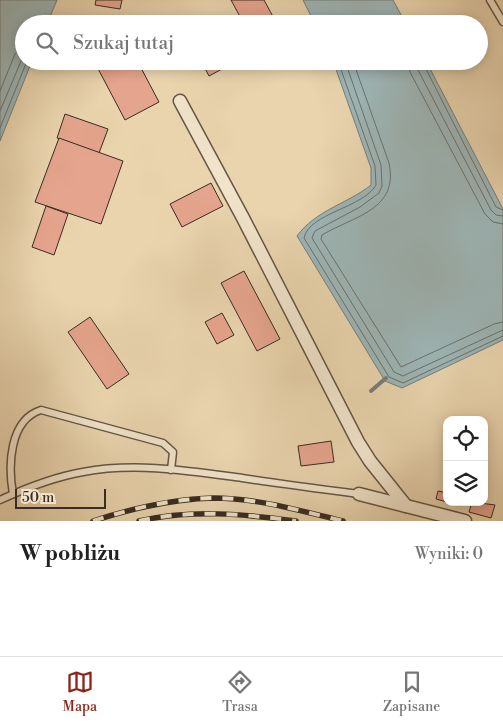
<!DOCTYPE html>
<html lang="pl">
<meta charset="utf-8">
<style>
body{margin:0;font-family:"Libre Bodoni",serif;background:#f6f6f6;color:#222}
.controls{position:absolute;right:15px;bottom:15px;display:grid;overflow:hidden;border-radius:10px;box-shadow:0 2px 12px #0003}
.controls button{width:45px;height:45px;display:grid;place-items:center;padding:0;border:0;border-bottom:1px solid #e0e0e0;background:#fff;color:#222;font:25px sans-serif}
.scale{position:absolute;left:15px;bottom:12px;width:91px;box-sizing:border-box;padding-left:5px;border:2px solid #392c22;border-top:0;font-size:14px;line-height:18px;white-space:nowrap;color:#392c22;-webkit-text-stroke:4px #f1e3ca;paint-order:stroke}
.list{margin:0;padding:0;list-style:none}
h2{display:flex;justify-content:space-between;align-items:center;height:65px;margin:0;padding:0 20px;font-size:21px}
h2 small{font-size:16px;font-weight:400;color:#767676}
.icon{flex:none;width:28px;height:28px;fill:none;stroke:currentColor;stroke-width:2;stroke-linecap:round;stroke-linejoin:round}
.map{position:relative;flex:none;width:503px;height:521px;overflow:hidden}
.search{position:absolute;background:#fff;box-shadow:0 2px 12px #0003;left:15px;right:15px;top:15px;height:55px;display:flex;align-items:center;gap:12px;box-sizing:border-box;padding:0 18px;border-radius:28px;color:#767676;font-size:19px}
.sheet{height:135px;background:#fff}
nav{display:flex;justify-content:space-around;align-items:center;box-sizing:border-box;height:70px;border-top:1px solid #e0e0e0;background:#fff;font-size:14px;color:#767676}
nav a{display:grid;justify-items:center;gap:2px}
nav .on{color:#8f2418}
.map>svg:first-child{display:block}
.water{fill:#9db5b6;stroke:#757e7b}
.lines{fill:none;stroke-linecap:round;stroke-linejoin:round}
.shore{stroke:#6b706c;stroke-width:1}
.stream{stroke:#757e7b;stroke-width:4}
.building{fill:#e5a48d;stroke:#392c22}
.lane-casing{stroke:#655645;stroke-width:9}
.street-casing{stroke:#655645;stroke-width:15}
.lane{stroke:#f1e3ca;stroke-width:6}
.street{stroke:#f1e3ca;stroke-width:12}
.rail-casing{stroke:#392c22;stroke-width:5.5}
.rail{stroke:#f1e3ca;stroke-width:4;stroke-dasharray:11;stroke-linecap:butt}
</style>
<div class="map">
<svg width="503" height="521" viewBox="0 0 503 521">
<rect width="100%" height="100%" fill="#e9d4ae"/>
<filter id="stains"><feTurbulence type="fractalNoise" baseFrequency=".004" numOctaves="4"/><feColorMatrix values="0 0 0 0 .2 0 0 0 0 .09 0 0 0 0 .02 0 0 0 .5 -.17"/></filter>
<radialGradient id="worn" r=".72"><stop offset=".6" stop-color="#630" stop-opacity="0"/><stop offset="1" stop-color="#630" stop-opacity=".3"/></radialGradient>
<!-- water -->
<g class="water">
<path d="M0,0H57L47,24H24V61H32L0,141Z"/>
<path d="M303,0H393L406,24H315Z"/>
<path d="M333,61H426L503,209V340L402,388L385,381L297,236C316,210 347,204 371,185V168Z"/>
</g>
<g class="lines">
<!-- shore -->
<g class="shore">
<path d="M338,61L375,166L376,185C363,208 309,213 304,238L389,377L403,383L503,336"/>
<path d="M345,61L381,165L382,186L379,193L360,207L315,231L312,238L394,372L403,376L503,330"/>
<path d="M353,61L389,163C399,210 354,216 322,235L321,239L401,367L494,324L503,322"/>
<path d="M408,61L410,72L485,214L493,222L503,224"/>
<path d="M415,61L417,68L491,210L496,215L503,216"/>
<path d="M422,61L496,207L503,210"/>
<path d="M0,91L15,54L24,45"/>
<path d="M0,111L24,54"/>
<path d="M0,128L27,61"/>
</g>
<!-- stream -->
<path class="stream" d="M371,391L386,378"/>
</g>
<!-- building -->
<g class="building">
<path d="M96,0H122L120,9L95,5Z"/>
<path d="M231,0H264L277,24H244Z"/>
<path d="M94,61H149L140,66L159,102L125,120Z"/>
<path d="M201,61H237L209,76Z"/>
<path d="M65,114L108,129L99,153L57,138Z"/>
<path d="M59,138L123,161L101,224L35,202Z"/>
<path d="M211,183L223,206L182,227L170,204Z"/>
<path d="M46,206L68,214L54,255L32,247Z"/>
<path d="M244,271L280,339L257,351L221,283Z"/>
<path d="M222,313L234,335L217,344L205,322Z"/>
<path d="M90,317L129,374L107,389L68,332Z"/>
<path d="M331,441L334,462L301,466L298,446Z"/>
<path d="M438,491L447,493V502L436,499Z"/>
<path d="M472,502L495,505L491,518L469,512Z"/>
</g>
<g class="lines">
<defs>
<g id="lane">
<path d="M490,0L503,22"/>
<path d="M13,494C8,466 9,420 41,410L163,443L173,452L171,470"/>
<path d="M0,500C26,488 54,477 83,472C135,462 190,471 242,478C281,484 320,489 359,494"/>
</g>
<g id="street">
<path d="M180,101L243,218L358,442L370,461L406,506"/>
<path d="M359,494L465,521"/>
</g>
</defs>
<!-- lane casing -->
<use href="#lane" class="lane-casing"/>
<!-- street casing -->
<use href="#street" class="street-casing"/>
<!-- lane -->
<use href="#lane" class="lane"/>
<!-- street -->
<use href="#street" class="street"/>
<defs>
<g id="rail">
<path d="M93,521C133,508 172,499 214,498C257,498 301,511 343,521"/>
<path d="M139,521C192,509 243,514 296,521"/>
</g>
</defs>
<!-- rail casing -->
<use href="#rail" class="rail-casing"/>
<!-- rail -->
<use href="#rail" class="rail"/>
</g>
<rect width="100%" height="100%" filter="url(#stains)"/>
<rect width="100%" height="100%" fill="url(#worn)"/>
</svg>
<div class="controls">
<button><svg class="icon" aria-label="locate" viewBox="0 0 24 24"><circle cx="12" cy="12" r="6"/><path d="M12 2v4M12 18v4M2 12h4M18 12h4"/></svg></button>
<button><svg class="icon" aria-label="layers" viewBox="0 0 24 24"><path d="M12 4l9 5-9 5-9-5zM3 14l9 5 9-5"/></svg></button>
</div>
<div class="scale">50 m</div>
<div class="search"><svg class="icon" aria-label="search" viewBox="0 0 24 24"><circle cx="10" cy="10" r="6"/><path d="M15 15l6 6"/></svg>Szukaj tutaj</div>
</div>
<section class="sheet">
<h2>W pobliżu<small>Wyniki: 0</small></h2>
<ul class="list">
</ul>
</section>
<nav>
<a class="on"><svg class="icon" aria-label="map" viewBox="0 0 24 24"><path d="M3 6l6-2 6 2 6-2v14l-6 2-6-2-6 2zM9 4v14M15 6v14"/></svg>Mapa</a>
<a><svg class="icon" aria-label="directions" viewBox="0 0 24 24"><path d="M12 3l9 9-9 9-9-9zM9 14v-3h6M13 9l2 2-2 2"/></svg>Trasa</a>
<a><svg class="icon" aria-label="saved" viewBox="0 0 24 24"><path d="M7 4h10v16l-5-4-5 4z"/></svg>Zapisane</a>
</nav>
